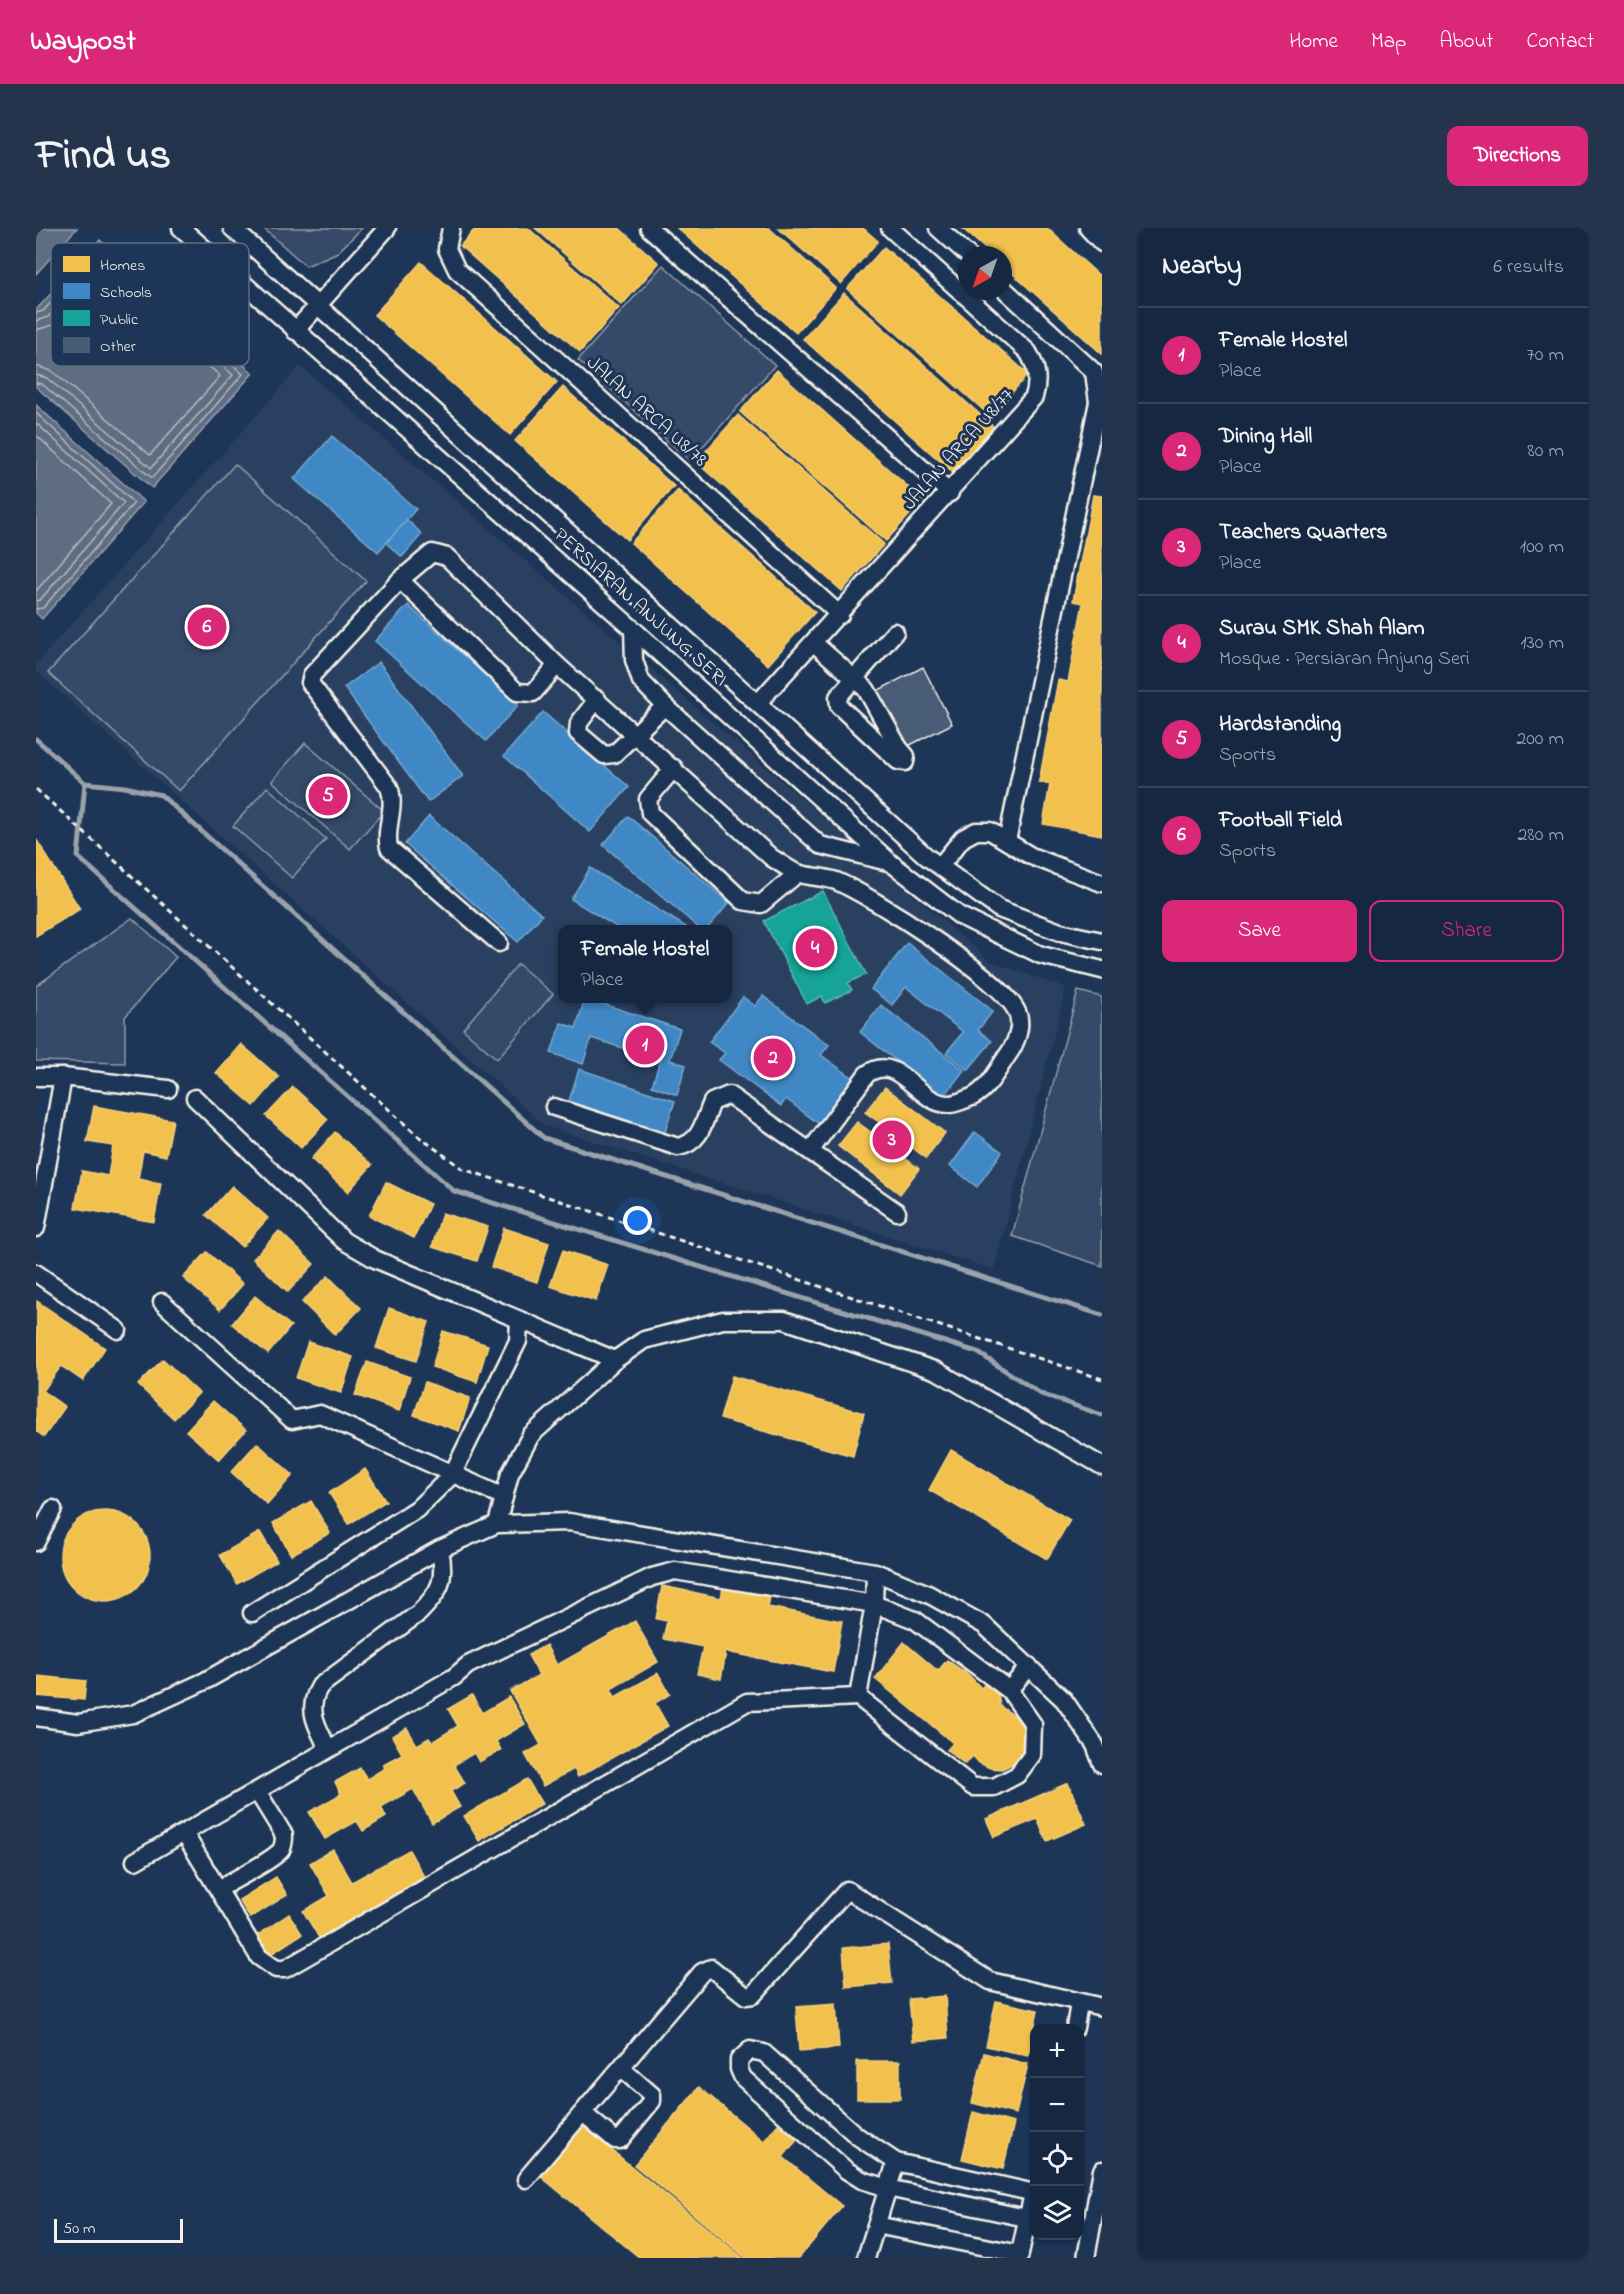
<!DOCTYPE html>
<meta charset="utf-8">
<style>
body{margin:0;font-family:"Indie Flower",sans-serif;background:#23344c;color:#f1f3f6}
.controls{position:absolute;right:18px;bottom:18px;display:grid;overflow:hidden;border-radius:12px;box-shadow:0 2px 4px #0004}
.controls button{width:54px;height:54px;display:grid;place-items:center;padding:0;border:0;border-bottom:2px solid #35445a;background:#162841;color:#f1f3f6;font:30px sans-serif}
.compass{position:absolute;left:922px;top:18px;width:54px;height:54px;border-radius:50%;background:#162841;box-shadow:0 2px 4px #0004;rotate:220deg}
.scale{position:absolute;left:18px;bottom:15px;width:129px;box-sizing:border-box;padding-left:6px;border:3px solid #f4f1e8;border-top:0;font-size:16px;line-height:21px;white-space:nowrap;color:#f4f1e8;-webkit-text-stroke:4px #1d3557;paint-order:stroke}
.you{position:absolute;left:602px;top:993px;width:21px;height:21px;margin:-15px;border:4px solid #fff;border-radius:50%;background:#1a73e8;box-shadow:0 0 0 9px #1a73e833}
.badge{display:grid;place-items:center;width:39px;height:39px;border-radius:50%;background:#db2777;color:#fff;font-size:20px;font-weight:700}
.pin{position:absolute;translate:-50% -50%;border:3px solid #fff;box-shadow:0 2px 6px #0006}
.popup{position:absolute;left:522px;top:697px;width:174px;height:78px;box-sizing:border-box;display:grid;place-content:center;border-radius:12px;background:#162841;filter:drop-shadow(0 2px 4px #0005);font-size:20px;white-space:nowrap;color:#9ea6b1}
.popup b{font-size:22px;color:#f1f3f6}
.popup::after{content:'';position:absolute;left:50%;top:100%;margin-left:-12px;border:12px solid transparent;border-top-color:#162841}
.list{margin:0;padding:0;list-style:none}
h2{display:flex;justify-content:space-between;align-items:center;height:78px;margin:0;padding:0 24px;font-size:26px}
h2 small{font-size:20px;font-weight:400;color:#9ea6b1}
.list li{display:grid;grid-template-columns:39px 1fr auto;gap:18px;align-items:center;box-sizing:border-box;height:96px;padding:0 24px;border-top:2px solid #35445a}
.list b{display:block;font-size:22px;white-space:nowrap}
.list p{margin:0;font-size:20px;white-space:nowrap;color:#9ea6b1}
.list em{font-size:20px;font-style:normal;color:#9ea6b1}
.actions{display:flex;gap:12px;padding:18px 24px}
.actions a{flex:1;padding:14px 0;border:2px solid #db2777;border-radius:12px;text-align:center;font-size:21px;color:#db2777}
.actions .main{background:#db2777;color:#fff}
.icon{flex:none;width:33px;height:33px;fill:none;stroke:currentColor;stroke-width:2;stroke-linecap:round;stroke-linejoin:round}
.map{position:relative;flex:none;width:1066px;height:2030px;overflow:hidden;border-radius:12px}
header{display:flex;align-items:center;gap:36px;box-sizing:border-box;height:84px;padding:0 30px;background:#db2777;color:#fff}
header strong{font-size:28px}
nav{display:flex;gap:33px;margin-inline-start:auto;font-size:21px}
.intro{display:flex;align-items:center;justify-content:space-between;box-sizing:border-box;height:144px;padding:0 36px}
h1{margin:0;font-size:42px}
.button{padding:15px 27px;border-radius:12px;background:#db2777;color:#fff;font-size:21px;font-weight:700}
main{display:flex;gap:36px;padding:0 36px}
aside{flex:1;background:#162841;border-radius:12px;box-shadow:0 2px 4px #0004}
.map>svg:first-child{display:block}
.built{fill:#2a4060;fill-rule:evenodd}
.green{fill:#354a67;stroke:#949ea8;stroke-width:1.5}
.water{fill:#5e6d82;stroke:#9aa2ab;stroke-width:1.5}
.homes{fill:#f2c14e;stroke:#f3cf7c;stroke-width:1.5}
.schools{fill:#3f88c5;stroke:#75a8d0;stroke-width:1.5}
.public{fill:#17a398;stroke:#59bab0;stroke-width:1.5}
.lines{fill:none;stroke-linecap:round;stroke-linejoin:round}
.shore{stroke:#b8bcbf;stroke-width:1.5}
.stream{stroke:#9aa2ab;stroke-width:5}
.building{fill:#485b74;stroke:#f4f1e8;stroke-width:1.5}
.minor-casing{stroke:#f4f1e8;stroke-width:21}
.path{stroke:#f4f1e8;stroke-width:3;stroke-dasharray:6 4.5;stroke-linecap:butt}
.minor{stroke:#1d3557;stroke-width:16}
.labels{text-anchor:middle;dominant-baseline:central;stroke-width:6;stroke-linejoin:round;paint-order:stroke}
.street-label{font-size:20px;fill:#f4f1e8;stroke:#1d3557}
.key{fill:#1d3557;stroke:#5e6d82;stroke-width:1.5}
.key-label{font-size:16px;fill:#f4f1e8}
</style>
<header>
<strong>Waypost</strong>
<nav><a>Home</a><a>Map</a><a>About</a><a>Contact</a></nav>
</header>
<div class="intro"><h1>Find us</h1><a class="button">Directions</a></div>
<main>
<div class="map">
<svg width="1066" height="2030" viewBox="0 0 1066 2030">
<rect width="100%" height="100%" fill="#1d3557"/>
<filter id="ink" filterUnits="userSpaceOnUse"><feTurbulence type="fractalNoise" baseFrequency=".0167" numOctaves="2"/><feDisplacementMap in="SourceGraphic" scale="12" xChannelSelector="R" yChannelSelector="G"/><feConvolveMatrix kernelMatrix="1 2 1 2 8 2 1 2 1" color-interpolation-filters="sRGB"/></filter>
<g filter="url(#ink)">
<!-- built -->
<path class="built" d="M264,138L954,733L1030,760L958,1042L509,898L0,443V436ZM526,702H692V770H526Z"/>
<!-- green -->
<g class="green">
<path d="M227,0H326L302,24L270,38Z"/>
<path d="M627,37L739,137L654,233L542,132Z"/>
<path d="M199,236L330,353L143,563L12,445Z"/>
<path d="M269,515L348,583L314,621L236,553Z"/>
<path d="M231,559L290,611L256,650L197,598Z"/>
<path d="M96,690L140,729L89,789V835L0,833V758Z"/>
<path d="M482,736L517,766L461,831L427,801Z"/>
<path d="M1042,763L1066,769V1038L976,1008Z"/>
</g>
<!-- water -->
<g class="water">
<path d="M0,0H41L0,46Z"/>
<path d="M64,12L217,145L116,260L0,159V82Z"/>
<path d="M0,177L108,274L6,391L0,385Z"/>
</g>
<!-- homes -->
<g class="homes">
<path d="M440,0H492L583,80L544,124L424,18Z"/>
<path d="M499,0H583L623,35L586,77Z"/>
<path d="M641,0H733L800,60L760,105Z"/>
<path d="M742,0H827L842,13L805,56Z"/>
<path d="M926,0H1011L1066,50V126L967,37V27H956Z"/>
<path d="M848,19L992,146L955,189L811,61Z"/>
<path d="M385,34L521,154L474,207L338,87Z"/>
<path d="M808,65L957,198L916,244L767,111Z"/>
<path d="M741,142L887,272L850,313L704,184Z"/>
<path d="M527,159L638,258L591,312L479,213Z"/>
<path d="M702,187L848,316L806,363L660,234Z"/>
<path d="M642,262L779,384L732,437L595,315Z"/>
<path d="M1057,267L1066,268V607L1007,596L1014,556L1003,554L1022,452L1032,454L1047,375L1037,373Z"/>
<path d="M0,611L44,681L0,708Z"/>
<path d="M205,816L243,849L218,878L180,845Z"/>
<path d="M257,859L292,891L265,920L230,888Z"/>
<path d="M849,859L909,905L890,930L871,916L864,926L883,941L864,966L802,918L821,894L839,907L847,897L829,884Z"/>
<path d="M58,878L137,892L130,928L107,923L102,951L125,955L118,994L39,980L46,943L72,948L77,918L51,914Z"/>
<path d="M299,904L336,937L312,964L275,931Z"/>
<path d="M350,954L394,976L378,1010L333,988Z"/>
<path d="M196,958L232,990L206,1019L170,987Z"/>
<path d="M406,985L452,999L441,1033L396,1019Z"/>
<path d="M468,1000L513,1015L501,1054L455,1039Z"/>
<path d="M243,1003L278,1036L252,1064L217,1031Z"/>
<path d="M527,1022L572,1037L560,1073L514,1058Z"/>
<path d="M171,1024L207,1056L184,1082L147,1050Z"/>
<path d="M292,1048L325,1080L299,1107L266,1074Z"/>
<path d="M219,1068L255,1098L232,1126L196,1096Z"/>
<path d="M1,1073L69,1120L47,1153L25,1138L7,1163L29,1179L8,1209L0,1203Z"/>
<path d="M353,1080L393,1094L380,1133L340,1120Z"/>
<path d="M407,1103L452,1117L441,1154L396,1139Z"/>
<path d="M272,1114L317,1129L305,1165L260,1150Z"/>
<path d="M127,1131L163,1165L138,1191L102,1157Z"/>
<path d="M331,1134L374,1149L363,1183L319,1167Z"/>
<path d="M696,1148L828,1185L817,1228L684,1191Z"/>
<path d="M389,1154L434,1170L423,1203L378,1187Z"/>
<path d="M177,1173L210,1202L183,1232L150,1203Z"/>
<path d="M221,1215L257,1247L231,1276L195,1244Z"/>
<path d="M915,1222L1034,1292L1011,1331L893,1262Z"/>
<path d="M329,1241L350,1273L313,1296L293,1265Z"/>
<path d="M275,1273L294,1305L255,1327L237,1295Z"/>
<circle cx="69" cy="1328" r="45"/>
<path d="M224,1304L241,1333L201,1356L184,1327Z"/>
<path d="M688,1355L735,1364L732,1379L806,1393L797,1444L690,1424L685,1451L661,1446L667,1419L627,1411L631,1393L620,1391L626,1358L685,1370Z"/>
<path d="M599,1393L622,1434L575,1461L579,1469L622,1445L634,1466L619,1475L632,1498L542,1549L538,1541L507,1558L489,1526L505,1517L474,1463L503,1447L492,1427L510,1417L521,1437Z"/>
<path d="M868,1414L902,1443L911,1432L933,1447L945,1460L950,1455L962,1466L964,1478L979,1488L987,1497L990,1509V1519L976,1536L966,1541L954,1540L943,1535L937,1528L929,1536L911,1522L917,1515L839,1451Z"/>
<path d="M1,1448L50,1453L48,1472L0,1468Z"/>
<path d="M436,1467L446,1485L473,1469L489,1496L460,1513L465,1522L443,1534L438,1525L418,1537L429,1555L415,1563L424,1579L396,1595L377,1561L345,1579L350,1589L327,1603L321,1593L289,1611L273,1584L305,1566L299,1554L324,1540L331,1551L349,1540L347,1536L366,1526L356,1508L371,1500L381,1517L393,1510L396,1514L422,1498L412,1481Z"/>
<path d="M491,1551L506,1576L443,1613L428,1588Z"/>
<path d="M1032,1555L1050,1596L1011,1613L1001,1591L958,1609L950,1591Z"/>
<path d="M297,1621L316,1654L373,1622L390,1652L285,1713L267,1683L293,1668L274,1635Z"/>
<path d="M240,1649L251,1667L214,1690L203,1672Z"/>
<path d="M253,1686L266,1706L232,1728L219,1709Z"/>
<path d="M852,1716L856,1755L810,1759L807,1720Z"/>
<path d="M909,1768L912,1810L877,1813L873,1771Z"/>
<path d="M960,1773L1002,1782L992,1828L950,1818Z"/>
<path d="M800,1776L803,1820L763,1823L760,1779Z"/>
<path d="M948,1825L992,1836L980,1886L936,1875Z"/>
<rect x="821" y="1833" width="43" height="38"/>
<path d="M663,1859L728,1913L742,1896L761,1912L747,1929L806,1978L763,2030H710L598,1937Z"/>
<path d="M937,1884L978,1895L967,1941L926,1931Z"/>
<path d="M545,1897L707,2030H604L504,1948Z"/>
</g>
<!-- schools -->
<g class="schools">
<path d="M296,208L380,281L342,324L258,251Z"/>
<path d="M371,292L386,306L366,329L350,315Z"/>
<path d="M372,377L482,477L450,513L339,413Z"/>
<path d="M343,434L427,548L392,574L308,460Z"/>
<path d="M507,484L593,559L554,604L468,528Z"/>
<path d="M393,588L506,687L482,714L369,616Z"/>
<path d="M592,588L693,675L670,702H665L567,617Z"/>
<path d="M554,640L655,702H585L535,671Z"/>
<path d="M871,715L957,783L942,802L956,813L932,842L910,825L927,804L870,759L856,777L835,761Z"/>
<path d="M727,768L793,817L785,827L817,850L783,896L750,871L745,878L683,832L689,825L673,814L707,769L719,778Z"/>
<path d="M549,770L644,801L634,832L650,837L641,867L616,858L624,832L555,810L547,836L515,825L525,795L540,800Z"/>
<path d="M845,777L928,842L907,870L824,804Z"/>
<path d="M543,841L639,873L628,907L532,876Z"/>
<path d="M939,904L966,924L941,959L914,938Z"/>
</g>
<!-- public -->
<path class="public" d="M787,663L830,746L812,755L816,762L789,775L786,768L771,776L728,693Z"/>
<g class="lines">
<!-- shore -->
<g class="shore">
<path d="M0,85L7,83L66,21L207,146L116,250L6,156L0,155"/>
<path d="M0,93L12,89L66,32L197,147L115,240L11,150L0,147"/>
<path d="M0,102L17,97L67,44L184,148L114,227L16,143L0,138"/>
<path d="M0,185L98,275L7,380L0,381"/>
<path d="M0,195L88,275L4,372L0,373"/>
<path d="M0,207L75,276L0,363"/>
</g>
<!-- stream -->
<g class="stream">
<path d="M0,511L49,555L89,559L125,567L508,910L1066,1087"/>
<path d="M49,555L42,629L418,963L941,1124L1005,1166L1066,1187"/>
</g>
</g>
<!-- building -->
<path class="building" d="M887,439L916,496L870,519L834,479L846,472L841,463Z"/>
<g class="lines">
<defs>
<g id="minor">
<path d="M145,0L597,401L855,635L924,688L1005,727L1066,742"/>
<path d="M196,0L891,629L963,681L1024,704L1066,713"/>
<path d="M415,0L411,21L421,42L804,387"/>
<path d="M613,0L914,265"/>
<path d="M902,0L932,27"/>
<path d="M1052,0L1066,15"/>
<path d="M967,60L1058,144L1062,174L971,613"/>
<path d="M259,103L351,0"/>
<path d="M364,352L481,464L497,465L521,437"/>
<path d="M597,401L598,432L605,453L629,478L784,617L852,634"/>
<path d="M778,415L830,461L863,520L870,528L869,534L862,533L803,478L802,469L859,404"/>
<path d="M561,471L543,495L542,505L568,527L578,526L629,478"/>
<path d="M722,475L998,169C1003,152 1001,139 992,124L854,0"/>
<path d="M638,540L612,571L614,585L707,673L725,676L762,645"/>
<path d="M904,638L927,610L940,603H954L995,628L1066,655"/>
<path d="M463,715L353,620C348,599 361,580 353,559L274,455L276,447L364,352L396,325L411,329L521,437L736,630C745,635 754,643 764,646C776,649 788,649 800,653C836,668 963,749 980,782C988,796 980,816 971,828C961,843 952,861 936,869C930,871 920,876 914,876C882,878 864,823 831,846L775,922"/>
<path d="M0,849H27L0,1000"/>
<path d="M27,849L132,861"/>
<path d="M159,870L308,1013L339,1031L579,1132"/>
<path d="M518,879L642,919C665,915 668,893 676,874L693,867L861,984"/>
<path d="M0,1045L82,1102"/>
<path d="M126,1074L256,1192L284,1186L468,1269"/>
<path d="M461,1296L474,1246L495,1207L579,1132L608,1112L687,1092H748L901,1143L1066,1238"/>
<path d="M0,1314L17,1281"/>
<path d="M216,1385L381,1281L416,1247L482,1113L483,1092"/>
<path d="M973,1462L993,1438"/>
<path d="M0,1489L42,1495L97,1486L169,1453L404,1321L461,1296L533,1294L839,1344L892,1366L948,1397L1028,1472L1059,1517L1066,1536"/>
<path d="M292,1521C282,1499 269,1482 284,1458L383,1385C405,1363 410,1352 404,1321"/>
<path d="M148,1605L223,1729L240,1741H249L711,1474L822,1469"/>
<path d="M99,1633L418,1449L432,1437L616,1349L639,1343L838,1376L879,1392L973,1462L997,1496L996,1527L981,1547L958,1559H937L822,1469L838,1376L839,1344"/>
<path d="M183,1661C197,1652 236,1633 245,1622C248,1617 248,1612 248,1607L221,1563"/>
<path d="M1039,1800L1043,1775"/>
<path d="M547,1885L579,1912H584L616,1873V1867L585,1840"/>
<path d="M490,1951L666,1744L675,1740L710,1768L717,1767L811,1662L954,1753L1066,1779"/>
<path d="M999,1965L860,1934L821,1908L728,1825L714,1822L703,1832V1841L707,1850L810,1942L826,1952L852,1960L999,1992"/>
<path d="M840,1997L984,2026"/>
<path d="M830,2030L860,1934"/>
<path d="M983,2030L997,1965"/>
<path d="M1050,2030L1066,1942"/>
</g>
</defs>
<!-- minor casing -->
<use href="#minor" class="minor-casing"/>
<!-- path -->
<path class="path" d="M0,561L382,908L427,941L1066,1151"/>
<!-- minor -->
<use href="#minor" class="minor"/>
</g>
</g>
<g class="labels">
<!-- street labels -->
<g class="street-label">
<text transform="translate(610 184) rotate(42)">JALAN ARCA U8/78</text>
<text transform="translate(923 222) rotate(-48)">JALAN ARCA U8/77</text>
<text transform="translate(604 380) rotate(42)">PERSIARAN ANJUNG SERI</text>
</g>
</g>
<!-- legend -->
<rect x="15" y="15" width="198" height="123" rx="9" class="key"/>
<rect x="27" y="28" width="27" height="16" fill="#f2c14e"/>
<rect x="27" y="55" width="27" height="16" fill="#3f88c5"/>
<rect x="27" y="82" width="27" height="16" fill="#17a398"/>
<rect x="27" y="109" width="27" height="16" fill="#485b74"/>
<g class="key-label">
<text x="64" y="42">Homes</text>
<text x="64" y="69">Schools</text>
<text x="64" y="96">Public</text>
<text x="64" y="123">Other</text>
</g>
</svg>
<div class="controls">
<button>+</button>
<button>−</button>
<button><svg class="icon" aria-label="locate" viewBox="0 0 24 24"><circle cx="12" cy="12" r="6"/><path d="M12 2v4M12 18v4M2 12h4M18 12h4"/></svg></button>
<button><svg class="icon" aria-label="layers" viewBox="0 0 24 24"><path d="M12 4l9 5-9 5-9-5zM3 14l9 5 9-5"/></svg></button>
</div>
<svg class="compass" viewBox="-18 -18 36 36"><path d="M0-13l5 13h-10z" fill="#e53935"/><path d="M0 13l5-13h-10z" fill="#9ea6b1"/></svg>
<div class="scale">50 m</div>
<div class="you"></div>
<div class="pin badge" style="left:609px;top:817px">1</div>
<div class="popup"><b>Female Hostel</b>Place</div>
<div class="pin badge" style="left:737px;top:830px">2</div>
<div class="pin badge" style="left:856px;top:912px">3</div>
<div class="pin badge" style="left:779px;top:720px">4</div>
<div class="pin badge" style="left:292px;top:568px">5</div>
<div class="pin badge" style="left:171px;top:399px">6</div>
</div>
<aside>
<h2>Nearby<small>6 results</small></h2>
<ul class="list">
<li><span class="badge">1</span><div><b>Female Hostel</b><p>Place</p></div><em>70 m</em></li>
<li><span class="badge">2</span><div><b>Dining Hall</b><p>Place</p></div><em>80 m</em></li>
<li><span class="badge">3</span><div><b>Teachers Quarters</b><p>Place</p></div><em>100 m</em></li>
<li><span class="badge">4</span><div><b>Surau SMK Shah Alam</b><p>Mosque · Persiaran Anjung Seri</p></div><em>130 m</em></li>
<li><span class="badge">5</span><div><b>Hardstanding</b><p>Sports</p></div><em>200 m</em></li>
<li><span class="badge">6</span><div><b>Football Field</b><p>Sports</p></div><em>280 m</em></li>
</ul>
<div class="actions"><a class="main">Save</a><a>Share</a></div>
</aside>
</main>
